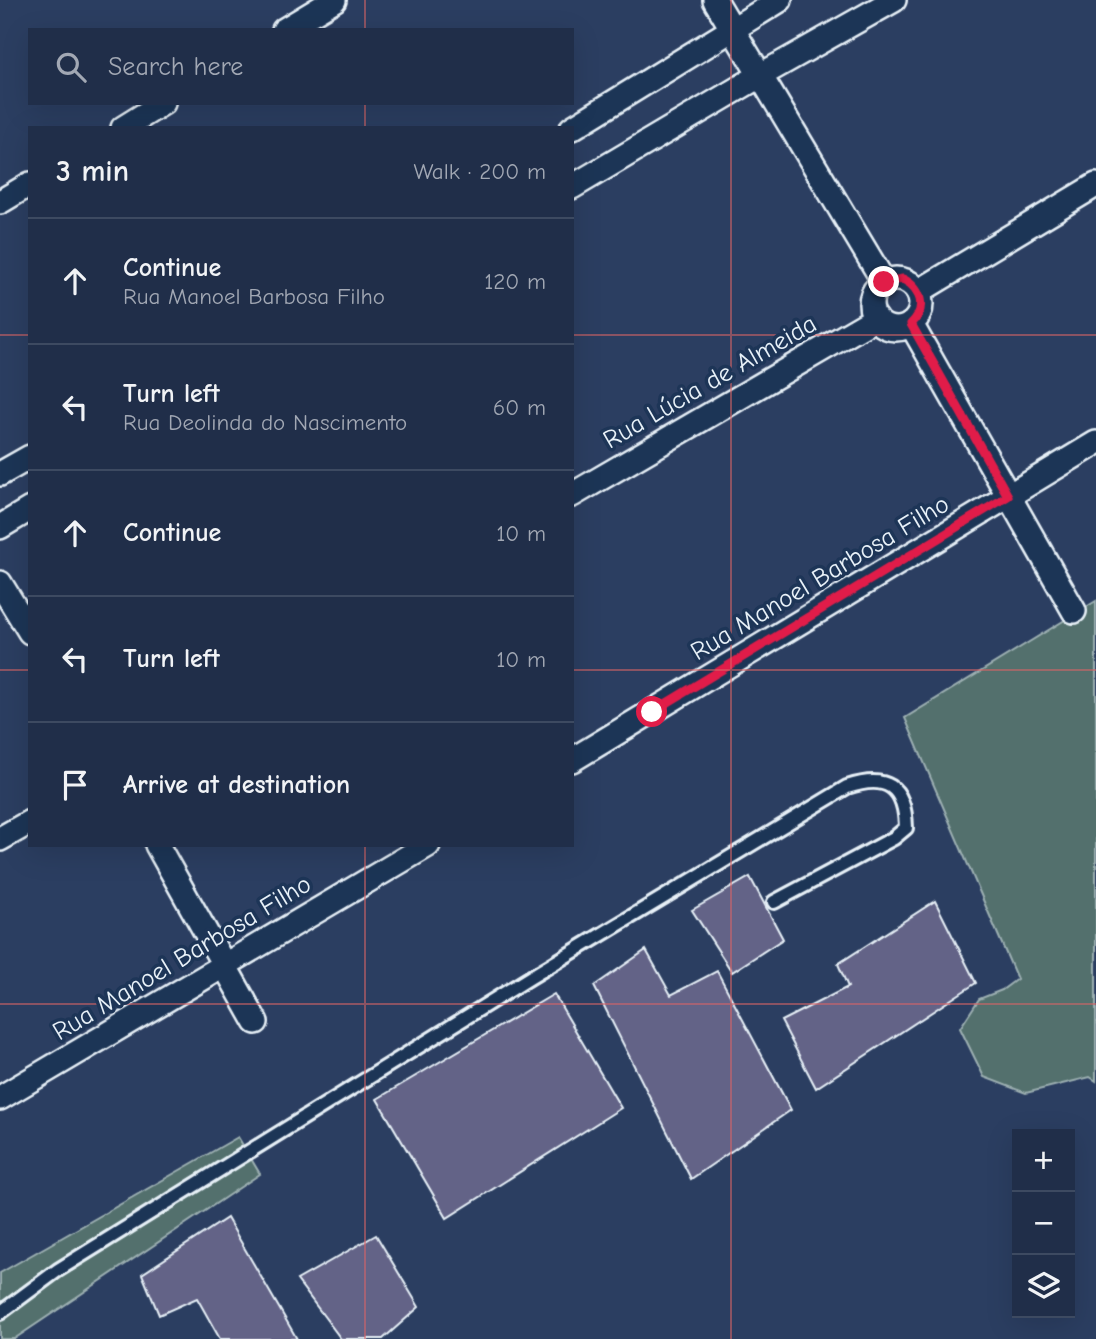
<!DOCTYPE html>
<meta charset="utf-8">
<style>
body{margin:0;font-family:"Comic Neue",sans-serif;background:#283650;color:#f1f3f6}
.controls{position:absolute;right:21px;bottom:21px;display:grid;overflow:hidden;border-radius:0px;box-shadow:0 7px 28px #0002}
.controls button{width:63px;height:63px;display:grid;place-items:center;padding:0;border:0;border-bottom:2px solid #3d4a61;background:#202e49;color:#f1f3f6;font:35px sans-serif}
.stop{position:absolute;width:21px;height:21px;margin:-16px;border:5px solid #e11d48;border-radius:50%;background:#fff}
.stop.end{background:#e11d48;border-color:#fff;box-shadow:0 2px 7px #0008}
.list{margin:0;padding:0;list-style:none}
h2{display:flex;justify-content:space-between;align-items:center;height:91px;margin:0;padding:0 28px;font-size:30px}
h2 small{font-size:23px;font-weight:400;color:#a2a8b4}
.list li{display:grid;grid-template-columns:46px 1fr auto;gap:21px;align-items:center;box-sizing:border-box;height:126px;padding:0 28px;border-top:2px solid #3d4a61}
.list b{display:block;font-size:26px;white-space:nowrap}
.list p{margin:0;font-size:23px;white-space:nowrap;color:#a2a8b4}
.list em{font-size:23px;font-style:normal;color:#a2a8b4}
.icon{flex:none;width:38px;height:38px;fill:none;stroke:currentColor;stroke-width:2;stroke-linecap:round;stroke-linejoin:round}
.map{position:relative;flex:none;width:1096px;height:1339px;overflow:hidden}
.search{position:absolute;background:#202e49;box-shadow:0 7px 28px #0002;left:28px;top:28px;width:546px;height:77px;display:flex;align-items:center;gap:18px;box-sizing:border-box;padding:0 24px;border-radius:0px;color:#a2a8b4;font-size:26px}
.panel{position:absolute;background:#202e49;box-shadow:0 7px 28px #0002;left:28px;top:126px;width:546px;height:721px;border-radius:0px}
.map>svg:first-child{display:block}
.green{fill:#526f6d;stroke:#9db0b2;stroke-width:2}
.building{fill:#636387;stroke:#e8f1f8;stroke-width:2}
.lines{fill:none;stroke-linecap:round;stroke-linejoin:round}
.lane-casing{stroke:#e8f1f8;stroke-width:18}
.street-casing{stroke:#e8f1f8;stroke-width:28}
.lane{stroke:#1d3557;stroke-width:12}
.street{stroke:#1d3557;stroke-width:23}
.route{stroke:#e11d48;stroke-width:9}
.grid{fill:none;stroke:#db6466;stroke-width:2;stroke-opacity:0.55}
.labels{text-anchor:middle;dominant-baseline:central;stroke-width:7;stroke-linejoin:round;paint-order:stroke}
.street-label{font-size:26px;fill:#e8f1f8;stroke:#1d3557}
</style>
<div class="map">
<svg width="1096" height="1339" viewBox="0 0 1096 1339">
<rect width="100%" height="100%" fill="#2b3e61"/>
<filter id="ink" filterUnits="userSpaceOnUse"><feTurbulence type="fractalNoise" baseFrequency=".0143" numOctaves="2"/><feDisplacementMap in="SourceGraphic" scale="14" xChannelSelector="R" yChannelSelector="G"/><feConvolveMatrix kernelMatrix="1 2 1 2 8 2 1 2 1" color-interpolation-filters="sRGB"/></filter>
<g filter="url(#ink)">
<!-- green -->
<g class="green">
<path d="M1096,601V1081L1090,1077L1026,1093L984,1077L960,1028L979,999L1002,990L1017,979L905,718Z"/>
<path d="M238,1137L260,1174L14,1339H0V1273Z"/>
</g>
<!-- building -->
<g class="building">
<path d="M750,877L783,939L732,972L692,910Z"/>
<path d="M935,901L976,983L816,1088L781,1021L848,987L838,964Z"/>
<path d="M646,950L671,995L717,971L791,1110L691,1179L594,986Z"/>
<path d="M554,994L621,1108L447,1218L377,1099Z"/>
<path d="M227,1218L297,1339H220L197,1298L159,1315L142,1274Z"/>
<path d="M376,1235L419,1307L383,1339H341L297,1280Z"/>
</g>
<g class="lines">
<defs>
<path id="lane" d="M0,1313L58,1270L531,977L847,787C886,774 905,785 906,828L894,838L774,902"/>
<g id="street">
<path d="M715,0L884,282"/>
<path d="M284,30L334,0"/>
<path d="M123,128L163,103"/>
<path d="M572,128L780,0"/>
<path d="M572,187L761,75L894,0"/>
<path d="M0,202L30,184"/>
<circle cx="896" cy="304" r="25"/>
<path d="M918,292L1096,185"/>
<path d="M911,324L1074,611"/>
<path d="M0,474L30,457"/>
<path d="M572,495L876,318"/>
<path d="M0,527L30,509"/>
<path d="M0,583L30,632"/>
<path d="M572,760L1096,443"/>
<path d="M0,839L30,822"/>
<path d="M157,845L256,1022"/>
<path d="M0,1098L428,845"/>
</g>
</defs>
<!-- lane casing -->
<use href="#lane" class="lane-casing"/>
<!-- street casing -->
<use href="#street" class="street-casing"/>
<!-- lane -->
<use href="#lane" class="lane"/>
<!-- street -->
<use href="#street" class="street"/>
</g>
</g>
<g class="lines" filter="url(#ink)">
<!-- route -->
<path class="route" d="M652,712L1008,496L911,324C927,309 922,289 903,279L884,282"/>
</g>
<!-- grid -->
<path class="grid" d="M365,0V30M731,0V1339M365,103V128M0,335H30M572,335H1096M0,670H30M572,670H1096M365,845V1339M0,1004H1096"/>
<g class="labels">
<!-- street labels -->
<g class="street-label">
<text transform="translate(710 382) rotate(-30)">Rua Lúcia de Almeida</text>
<text transform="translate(820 578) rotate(-31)">Rua Manoel Barbosa Filho</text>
<text transform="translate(182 958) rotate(-31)">Rua Manoel Barbosa Filho</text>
</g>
</g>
</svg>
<div class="controls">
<button>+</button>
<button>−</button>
<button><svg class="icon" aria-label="layers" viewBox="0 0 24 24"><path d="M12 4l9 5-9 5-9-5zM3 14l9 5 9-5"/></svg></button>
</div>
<div class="stop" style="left:652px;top:712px"></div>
<div class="stop end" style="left:884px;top:282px"></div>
<div class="search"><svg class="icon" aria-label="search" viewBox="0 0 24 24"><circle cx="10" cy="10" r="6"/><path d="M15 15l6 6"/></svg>Search here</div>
<section class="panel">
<h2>3 min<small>Walk · 200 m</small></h2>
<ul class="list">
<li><svg class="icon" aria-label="ahead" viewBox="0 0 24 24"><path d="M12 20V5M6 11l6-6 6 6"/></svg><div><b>Continue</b><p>Rua Manoel Barbosa Filho</p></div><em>120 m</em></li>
<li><svg class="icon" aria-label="left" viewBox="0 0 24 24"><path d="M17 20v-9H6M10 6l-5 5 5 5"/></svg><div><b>Turn left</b><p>Rua Deolinda do Nascimento</p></div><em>60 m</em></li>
<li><svg class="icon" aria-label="ahead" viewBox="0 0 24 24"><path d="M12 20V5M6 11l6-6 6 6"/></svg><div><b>Continue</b></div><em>10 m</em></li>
<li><svg class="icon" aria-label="left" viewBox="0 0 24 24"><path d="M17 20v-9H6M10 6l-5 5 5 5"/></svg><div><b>Turn left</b></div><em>10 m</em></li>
<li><svg class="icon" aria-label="arrive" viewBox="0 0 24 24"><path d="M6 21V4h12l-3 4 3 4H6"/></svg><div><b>Arrive at destination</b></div></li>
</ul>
</section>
</div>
